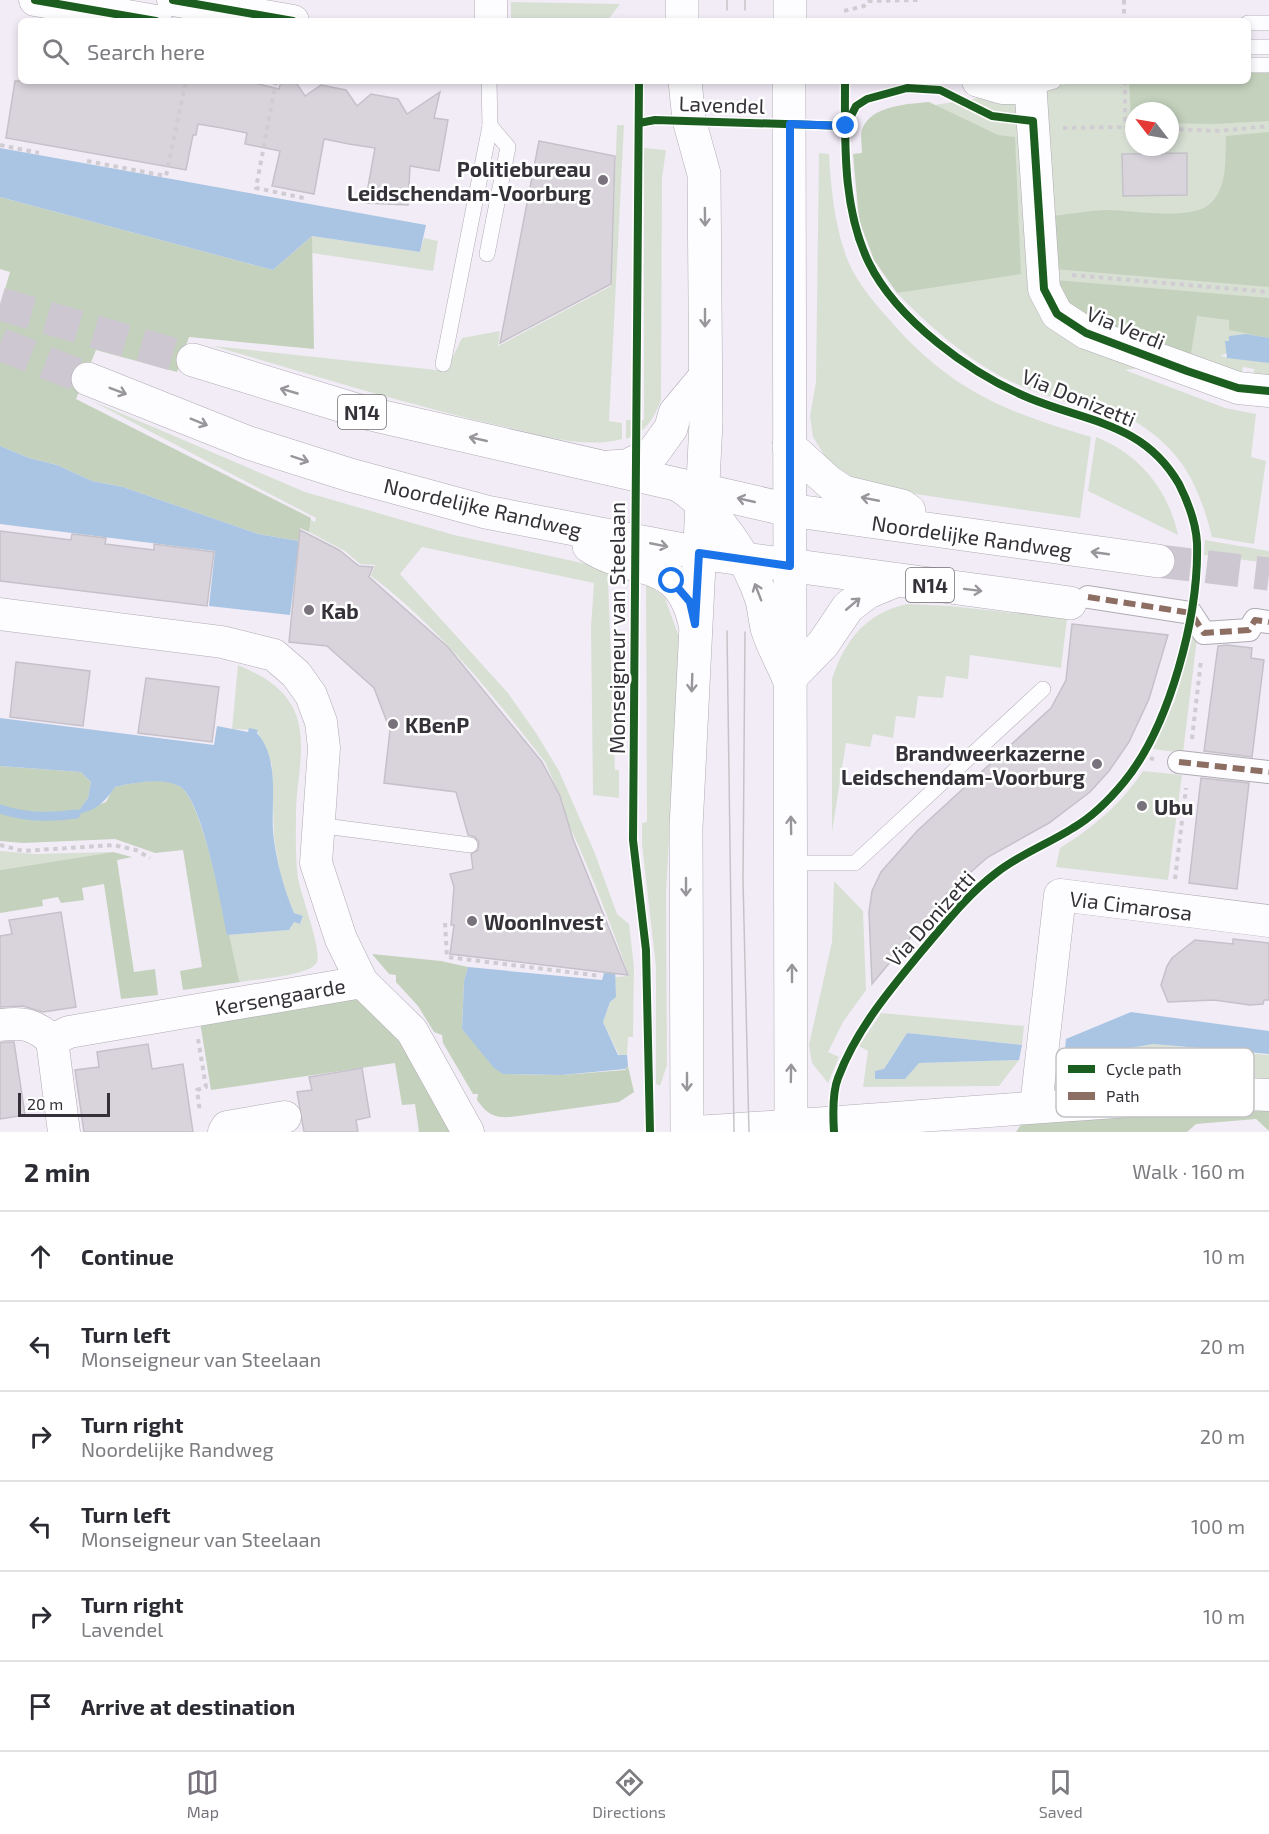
<!DOCTYPE html>
<meta charset="utf-8">
<style>
body{margin:0;font-family:"Exo 2",sans-serif;background:#f2f2f3;color:#2b2b33}
.compass{position:absolute;left:1125px;top:102px;width:54px;height:54px;border-radius:50%;background:#fff;box-shadow:0 3px 9px #0003;rotate:301deg}
.scale{position:absolute;left:18px;bottom:15px;width:92px;box-sizing:border-box;padding-left:6px;border:3px solid #353138;border-top:0;font-size:16px;line-height:21px;white-space:nowrap;color:#353138;-webkit-text-stroke:4px #fff;paint-order:stroke}
.stop{position:absolute;width:18px;height:18px;margin:-14px;border:4px solid #1a73e8;border-radius:50%;background:#fff}
.stop.end{background:#1a73e8;border-color:#fff;box-shadow:0 2px 6px #0008}
.list{margin:0;padding:0;list-style:none}
h2{display:flex;justify-content:space-between;align-items:center;height:78px;margin:0;padding:0 24px;font-size:26px}
h2 small{font-size:20px;font-weight:400;color:#7c7c81}
.list li{display:grid;grid-template-columns:39px 1fr auto;gap:18px;align-items:center;box-sizing:border-box;height:90px;padding:0 24px;border-top:2px solid #e1e1e2}
.list b{display:block;font-size:22px;white-space:nowrap}
.list p{margin:0;font-size:20px;white-space:nowrap;color:#7c7c81}
.list em{font-size:20px;font-style:normal;color:#7c7c81}
.icon{flex:none;width:33px;height:33px;fill:none;stroke:currentColor;stroke-width:2;stroke-linecap:round;stroke-linejoin:round}
.map{position:relative;flex:none;width:1269px;height:1132px;overflow:hidden}
.search{position:absolute;background:#fff;box-shadow:0 3px 9px #0003;left:18px;right:18px;top:18px;height:66px;display:flex;align-items:center;gap:15px;box-sizing:border-box;padding:0 21px;border-radius:9px;color:#7c7c81;font-size:22px}
.sheet{height:618px;background:#fff}
nav{display:flex;justify-content:space-around;align-items:center;box-sizing:border-box;height:84px;border-top:2px solid #e1e1e2;background:#fff;font-size:16px;color:#7c7c81}
nav a{display:grid;justify-items:center;gap:3px}
nav .on{color:#77727b}
.map>svg:first-child{display:block}
.green{fill:#d8e0d4;fill-rule:evenodd}
.forest{fill:#c4d2bd}
.water{fill:#a9c5e3}
.lines{fill:none;stroke-linecap:round;stroke-linejoin:round}
.stream{stroke:#a9c5e3;stroke-width:9}
.building{fill:#d9d4dc;stroke:#c5c1c9;stroke-width:1.5}
.primary-tunnel{stroke:#ccc7d1;stroke-width:33;stroke-dasharray:33 16;stroke-linecap:butt}
.service-casing{stroke:#afabb3;stroke-width:16}
.pedestrian-casing{stroke:#afabb3;stroke-width:24}
.minor-casing{stroke:#afabb3;stroke-width:33}
.secondary-casing{stroke:#afabb3;stroke-width:34}
.primary-casing{stroke:#afabb3;stroke-width:34}
.path{stroke:#d0cdd2;stroke-width:4;stroke-dasharray:4.5 4.5;stroke-linecap:butt}
.service{stroke:#fdfcfe;stroke-width:15}
.pedestrian{stroke:#fdfcfe;stroke-width:22}
.minor{stroke:#fdfcfe;stroke-width:32}
.secondary{stroke:#fdfcfe;stroke-width:33}
.primary{stroke:#fdfcfe;stroke-width:33}
.tram{stroke:#c5c3c7;stroke-width:1.5}
.quiet{stroke:#8d6e63;stroke-width:6;stroke-dasharray:12 6;stroke-linecap:butt}
.cycleway-casing{stroke:#fff;stroke-width:11}
.cycleway{stroke:#1b5e20;stroke-width:8}
.oneway{stroke:#99969b}
.route{stroke:#1a73e8;stroke-width:8}
.poi-dot{fill:#77727b;stroke:#fff;stroke-width:2}
.labels{text-anchor:middle;dominant-baseline:central;stroke-width:5;stroke-linejoin:round;paint-order:stroke}
.shield{fill:#fff;stroke:#726f74;stroke-width:1.5}
.shield-label{font-size:20px;font-weight:bold;fill:#353138}
.street-label{font-size:21px;fill:#353138;stroke:#fff}
.poi-label{font-size:21px;font-weight:bold;fill:#353138;stroke:#fff;text-anchor:start}
.key{fill:#fff;stroke:#c2c1c3;stroke-width:1.5}
.key-label{font-size:16px;fill:#353138}
</style>
<div class="map">
<svg width="1269" height="1132" viewBox="0 0 1269 1132">
<rect width="100%" height="100%" fill="#f2ecf7"/>
<!-- green -->
<g class="green">
<path d="M511,2L620,4L607,21H511Z"/>
<path d="M1269,75V353L1237,349L1220,356L1269,363V376L1253,378L1254,369L1243,367L1241,378L1204,366L1205,359L1125,370L1225,408L1256,414L1251,457L1266,461L1254,544L1212,537C1196,474 1177,444 1119,412L1116,419C1078,405 1036,395 1000,376C961,354 928,325 897,293L907,291L860,155L888,108L922,107L1073,83L1248,81ZM1134,111H1170V147H1134Z"/>
<path d="M617,125H624L609,421L622,423V439C584,449 544,436 506,427C407,405 310,374 213,346L446,371L462,338L500,331L498,346L611,286Z"/>
<path d="M644,148L666,150L662,178L661,400C653,420 647,431 626,439V420H644Z"/>
<path d="M819,153L829,154C831,188 834,220 845,253C853,277 870,298 887,317C949,389 1002,411 1091,437L1080,518L867,487L828,461L813,437L810,416L816,382Z"/>
<path d="M312,236L420,252L424,238L438,241L433,271L312,253Z"/>
<path d="M90,400L305,492L454,535L623,572L642,578L665,598L680,640L666,893L667,1065L660,1086L656,1084V967L642,844V823L647,822L646,582L608,580L615,770H619V798L593,795L591,627L594,583L422,547L400,574L508,693L536,733L559,771L594,851L617,914L629,924L634,967L633,1037H628L627,1055H619L603,1022L610,1002L616,997L615,977L629,976C609,919 587,861 560,806L564,805L545,762C493,695 439,627 371,576L375,565L360,564L345,551L309,532L311,520L315,522L316,518Z"/>
<path d="M1096,437C1139,454 1168,489 1178,535L1088,491Z"/>
<path d="M1205,540L1269,551V563L1204,555Z"/>
<path d="M907,604L950,606L1067,619L1061,668L970,655L968,679L946,676L943,698L918,696L915,718L896,716L893,738L873,734L870,747L846,743L832,832V679C845,640 866,613 907,604Z"/>
<path d="M1192,637L1197,638L1183,753L1153,749L1175,700Z"/>
<path d="M238,665C259,674 281,685 292,706C309,737 297,776 296,810C296,832 295,856 298,878C301,895 322,951 317,962C311,976 256,979 240,982L227,935L289,930L294,922L300,924L303,917L294,913L282,884L274,839L272,765L257,730L232,729Z"/>
<path d="M1143,771L1182,775L1168,880L1056,867L1060,848C1094,827 1121,804 1143,771Z"/>
<path d="M0,851L35,854L113,852L0,870Z"/>
<path d="M834,881L863,911L866,990L843,1022L828,1052L839,1057L828,1083L812,1063L809,1045L832,942Z"/>
<path d="M881,1013L1024,1026L1022,1045L907,1033L884,1069L919,1063L1019,1060L999,1086L863,1087L868,1051L859,1046Z"/>
<path d="M1153,1044L1269,1055V1083L1195,1081L1076,1088L1064,1060Z"/>
</g>
<!-- forest -->
<g class="forest">
<path d="M1248,71H1269V121L1213,124L1170,123V111H1134V122L1131,121L1129,81H1248Z"/>
<path d="M929,102L998,135L1015,137L1021,274L897,293L874,260L859,220L853,154L862,153C862,146 860,136 862,130C870,105 909,104 929,102Z"/>
<path d="M1269,132V287L1054,269L1053,216C1070,214 1087,211 1104,210C1129,209 1193,223 1212,202C1228,184 1225,158 1226,136Z"/>
<path d="M0,197L273,270L312,236L314,349L189,337L177,372L96,350L76,399L311,518L309,532L300,528L299,541L258,534L123,487L92,481L57,465L29,458L0,446V306L10,272L0,269Z"/>
<path d="M1055,280L1269,298V338L1229,330V320L1197,316L1190,360L1092,322L1066,304Z"/>
<path d="M0,766L81,772L91,782L88,798L77,813L106,802L114,787C132,783 166,775 182,788C206,809 230,945 240,982L183,990L180,971L202,967L183,850L155,853L115,839L23,843L0,841Z"/>
<path d="M113,852L132,857L117,860L134,972L155,969L158,995L121,999L104,884L82,888L84,900L61,903L58,897L42,900L43,906L0,913V870Z"/>
<path d="M372,954L441,961L468,967L464,981L462,1029L503,1074L562,1075L625,1070L628,1066L634,1092L619,1102L511,1117C493,1118 487,1114 477,1100L478,1094H473L443,1043L442,1035L434,1032L418,1006L396,982V975L389,974Z"/>
<path d="M345,997L358,1000L392,1031L445,1111L450,1132H419L415,1104L402,1105L395,1063L211,1090L200,1022Z"/>
<path d="M1269,1109V1131L1256,1119L1196,1124L1187,1132H1016L1022,1123L1077,1116Z"/>
</g>
<!-- water -->
<g class="water">
<path d="M0,148L426,225L420,252L312,236L273,270L0,197Z"/>
<path d="M1246,334L1269,338V363L1227,358L1225,341H1229V336Z"/>
<path d="M0,446L29,458L57,465L92,481L123,487L258,534L299,541L290,615L209,606L215,551L0,524Z"/>
<path d="M0,718L214,745L217,726L248,732L249,728L258,730L257,733C282,762 269,806 274,841C278,867 284,889 294,913L303,916L300,924L294,922L289,930L227,935C222,908 202,797 179,786C160,777 134,783 115,787C105,802 95,812 76,814L88,798L91,782L81,772L0,766Z"/>
<path d="M606,966L615,967L616,997L610,1002L603,1022L618,1055H627L628,1066L625,1069L562,1075L503,1074L494,1068L462,1029L464,981L468,967L602,980Z"/>
<path d="M1131,1012L1269,1031V1054L1153,1044L1064,1060L1066,1039Z"/>
<path d="M907,1033L1022,1045L1019,1060L919,1063L905,1079H875V1071L884,1069Z"/>
</g>
<g class="lines">
<!-- stream -->
<path class="stream" d="M0,809C26,818 50,818 76,814"/>
</g>
<!-- building -->
<g class="building">
<path d="M15,81H246L279,89L281,81H295L305,96L321,85L346,90L357,106L371,94L398,99L407,114L440,92L434,118L448,120L439,171L410,166L408,205L365,203L375,148L349,144L324,139L314,194L272,186L280,151L245,144L247,133L222,128L198,124L196,135H193L186,170L6,138Z"/>
<path d="M539,141L615,156L611,284L500,343Z"/>
<path d="M1187,153V195L1123,196L1122,154Z"/>
<path d="M300,530L339,550L359,566L373,567L369,577L448,647L542,762L560,796L573,839L628,975L450,954L454,925H451L454,887L450,874L473,869L471,854L478,850L479,842L475,837L468,835L456,792L384,783L390,730L374,688L327,646L289,642Z"/>
<path d="M0,531L71,540L72,534L106,538L105,544L154,550V544L214,552L207,606L0,581Z"/>
<path d="M1072,624L1168,635L1149,699L1129,742L1109,771L1090,792L1049,823L988,857L947,893L872,984L869,912L872,891L881,872L917,831L1051,708L1066,680Z"/>
<path d="M1227,645L1252,648L1251,658L1264,660L1252,757L1204,751L1218,646Z"/>
<path d="M16,662L90,671L83,726L10,717Z"/>
<path d="M146,678L219,687L212,742L138,733Z"/>
<path d="M1201,778L1249,783L1237,889L1189,883Z"/>
<path d="M61,912L76,1007L43,1012L23,1006L0,1007V936L12,934L9,920Z"/>
<path d="M1233,939L1269,943V1000H1264L1263,1004L1250,1005L1214,1000L1168,1002L1161,985L1167,966L1172,958L1195,940L1233,944Z"/>
<path d="M6,1042H14L25,1115L0,1119V1043Z"/>
<path d="M148,1044L152,1069L183,1064L193,1132H84L75,1070L99,1067L97,1052Z"/>
<path d="M362,1068L370,1117L356,1120L358,1132H304L297,1092L312,1090L309,1077Z"/>
</g>
<g class="lines">
<!-- primary-tunnel -->
<g class="primary-tunnel">
<path d="M0,304L193,360"/>
<path d="M0,344L88,379"/>
<path d="M1158,561L1269,574"/>
</g>
<defs>
<g id="service">
<path d="M1248,23H1269"/>
<path d="M1248,47H1269"/>
<path d="M1248,65H1269"/>
<path d="M1030,88L1054,81"/>
<path d="M487,254L508,147L490,126"/>
<path d="M443,364L490,126L489,81"/>
<path d="M317,825L470,845"/>
<path d="M791,863H855L1043,689"/>
</g>
<g id="pedestrian">
<path d="M1088,597L1191,613L1204,633L1249,630L1255,620L1269,622"/>
<path d="M1179,762L1269,772"/>
</g>
<g id="minor">
<path d="M35,0L156,21"/>
<path d="M173,0L293,21"/>
<path d="M491,21V0"/>
<path d="M978,81L1002,88H1030"/>
<path d="M1030,81L1044,289L1057,314L1086,333L1238,388L1269,391"/>
<path d="M0,614L222,642L274,655L296,674L311,695L321,722L324,748L316,863L341,939L362,982"/>
<path d="M0,1025C23,1022 34,1024 52,1040"/>
<path d="M1036,1106L1060,895L1269,921"/>
<path d="M64,1132L52,1040L69,1032L362,982L412,1031L468,1132"/>
<path d="M224,1132L227,1127L285,1117"/>
<path d="M695,1132C879,1120 1062,1104 1245,1094L1269,1095"/>
</g>
<g id="secondary">
<path d="M682,0V21"/>
<path d="M790,0V21"/>
<path d="M685,81L689,120L704,174L706,422L686,828L687,1132"/>
<path d="M789,81L791,1132"/>
</g>
<g id="primary">
<path d="M193,360L366,413L789,510L1158,561"/>
<path d="M88,379L249,443L350,475L486,512L699,553L1070,603"/>
<path d="M789,446L830,483L844,492L902,506L909,511"/>
<path d="M609,467L627,466L653,453L671,428L675,413L705,377"/>
<path d="M680,486C714,508 750,561 762,600C764,609 765,619 767,628C772,645 782,662 789,679L823,644L848,607L868,592L897,580"/>
<path d="M589,546C635,576 680,555 695,624"/>
</g>
</defs>
<!-- service casing -->
<use href="#service" class="service-casing"/>
<!-- pedestrian casing -->
<use href="#pedestrian" class="pedestrian-casing"/>
<!-- minor casing -->
<use href="#minor" class="minor-casing"/>
<!-- secondary casing -->
<use href="#secondary" class="secondary-casing"/>
<!-- primary casing -->
<use href="#primary" class="primary-casing"/>
<!-- path -->
<g class="path">
<path d="M1124,0V21"/>
<path d="M868,1L918,0"/>
<path d="M844,11L864,6L869,0"/>
<path d="M276,81L256,188L304,198"/>
<path d="M1125,81V127"/>
<path d="M1063,128L1134,127"/>
<path d="M1170,129L1219,131L1269,126"/>
<path d="M0,145L39,153"/>
<path d="M87,161L166,176L186,81"/>
<path d="M1072,275L1269,292"/>
<path d="M1192,739L1201,660"/>
<path d="M1141,757L1154,759"/>
<path d="M0,845L23,851L114,845L136,850L150,858"/>
<path d="M1175,879L1186,788"/>
<path d="M445,923L447,957L601,976"/>
<path d="M198,1039L206,1087L197,1090L200,1112"/>
</g>
<!-- service -->
<use href="#service" class="service"/>
<!-- pedestrian -->
<use href="#pedestrian" class="pedestrian"/>
<!-- minor -->
<use href="#minor" class="minor"/>
<!-- secondary -->
<use href="#secondary" class="secondary"/>
<!-- primary -->
<use href="#primary" class="primary"/>
<!-- tram -->
<g class="tram">
<path d="M727,0V10"/>
<path d="M745,0V10"/>
<path d="M727,631L734,1132"/>
<path d="M745,632L743,880L749,1132"/>
</g>
<!-- quiet -->
<g class="quiet">
<path d="M1088,597L1191,613L1204,633L1249,630L1255,620L1269,622"/>
<path d="M1179,762L1269,772"/>
</g>
<defs>
<g id="cycleway">
<path d="M35,0L156,21"/>
<path d="M173,0L293,21"/>
<path d="M639,81L633,840L646,950L650,1132"/>
<path d="M639,123L655,120L846,126L856,106L867,99L907,88L940,90L992,116L1033,121L1044,289L1057,314L1086,333L1187,371L1238,388L1269,391"/>
<path d="M834,1132C833,1116 832,1093 838,1078C856,1030 889,991 921,952C944,925 967,895 996,873C1020,854 1048,844 1073,828C1092,817 1110,799 1124,782C1170,726 1199,615 1197,543C1196,523 1188,502 1179,484C1144,423 1087,422 1029,398C971,374 897,320 869,263C842,208 845,141 845,81"/>
</g>
</defs>
<!-- cycleway casing -->
<use href="#cycleway" class="cycleway-casing"/>
<!-- cycleway -->
<use href="#cycleway" class="cycleway"/>
</g>
<!-- one-way arrows -->
<defs><path id="oneway-shaft" d="M-6 0H5M1.5-3L5.5 0L1.5 3" fill="none" stroke-width="1.6" stroke-linecap="round" stroke-linejoin="round" transform="scale(1.5)"/></defs>
<g class="oneway">
<use href="#oneway-shaft" transform="translate(705 217) rotate(89)"/>
<use href="#oneway-shaft" transform="translate(705 318) rotate(90)"/>
<use href="#oneway-shaft" transform="translate(118 391) rotate(21)"/>
<use href="#oneway-shaft" transform="translate(289 391) rotate(-164)"/>
<use href="#oneway-shaft" transform="translate(199 422) rotate(22)"/>
<use href="#oneway-shaft" transform="translate(478 439) rotate(-167)"/>
<use href="#oneway-shaft" transform="translate(300 459) rotate(18)"/>
<use href="#oneway-shaft" transform="translate(870 499) rotate(-169)"/>
<use href="#oneway-shaft" transform="translate(746 500) rotate(-167)"/>
<use href="#oneway-shaft" transform="translate(659 545) rotate(11)"/>
<use href="#oneway-shaft" transform="translate(1100 553) rotate(-172)"/>
<use href="#oneway-shaft" transform="translate(973 590) rotate(7)"/>
<use href="#oneway-shaft" transform="translate(758 592) rotate(-111)"/>
<use href="#oneway-shaft" transform="translate(853 604) rotate(-40)"/>
<use href="#oneway-shaft" transform="translate(692 683) rotate(92)"/>
<use href="#oneway-shaft" transform="translate(791 825) rotate(-91)"/>
<use href="#oneway-shaft" transform="translate(686 887) rotate(90)"/>
<use href="#oneway-shaft" transform="translate(792 973) rotate(-90)"/>
<use href="#oneway-shaft" transform="translate(791 1073) rotate(-89)"/>
<use href="#oneway-shaft" transform="translate(687 1082) rotate(90)"/>
</g>
<g class="lines">
<!-- route -->
<path class="route" d="M672,581L690,602L695,624L699,553L790,566V124L846,126"/>
</g>
<!-- markers -->
<g class="poi-dot">
<circle cx="603" cy="180" r="6"/>
<circle cx="309" cy="610" r="6"/>
<circle cx="393" cy="724" r="6"/>
<circle cx="1097" cy="764" r="6"/>
<circle cx="1142" cy="806" r="6"/>
<circle cx="472" cy="921" r="6"/>
</g>
<g class="labels">
<!-- shield labels -->
<g class="shield">
<rect x="338" y="395" width="48" height="34" rx="4.5"/>
<rect x="906" y="568" width="48" height="34" rx="4.5"/>
</g>
<g class="shield-label">
<text x="362" y="412">N14</text>
<text x="930" y="585">N14</text>
</g>
<!-- street labels -->
<g class="street-label">
<text transform="translate(722 104) rotate(2)">Lavendel</text>
<text transform="translate(1126 327) rotate(22)">Via Verdi</text>
<text transform="translate(1079 397) rotate(22)">Via Donizetti</text>
<text transform="translate(483 507) rotate(13)">Noordelijke Randweg</text>
<text transform="translate(972 536) rotate(8)">Noordelijke Randweg</text>
<text transform="translate(616 628) rotate(-90)">Monseigneur van Steelaan</text>
<text transform="translate(1131 905) rotate(7)">Via Cimarosa</text>
<text transform="translate(930 918) rotate(-48)">Via Donizetti</text>
<text transform="translate(280 996) rotate(-10)">Kersengaarde</text>
</g>
<!-- poi labels -->
<g class="poi-label">
<text x="591" y="168" text-anchor="end">Politiebureau<tspan x="591" dy="24">Leidschendam-Voorburg</tspan></text>
<text x="321" y="610">Kab</text>
<text x="405" y="724">KBenP</text>
<text x="1085" y="752" text-anchor="end">Brandweerkazerne<tspan x="1085" dy="24">Leidschendam-Voorburg</tspan></text>
<text x="1154" y="806">Ubu</text>
<text x="484" y="921">WoonInvest</text>
</g>
</g>
<!-- legend -->
<rect x="1056" y="1048" width="198" height="69" rx="9" class="key"/>
<rect x="1068" y="1065" width="27" height="8" fill="#1b5e20"/>
<rect x="1068" y="1092" width="27" height="8" fill="#8d6e63"/>
<g class="key-label">
<text x="1106" y="1075">Cycle path</text>
<text x="1106" y="1102">Path</text>
</g>
</svg>
<svg class="compass" viewBox="-18 -18 36 36"><path d="M0-13l5 13h-10z" fill="#e53935"/><path d="M0 13l5-13h-10z" fill="#7c7c81"/></svg>
<div class="scale">20 m</div>
<div class="stop" style="left:672px;top:581px"></div>
<div class="stop end" style="left:846px;top:126px"></div>
<div class="search"><svg class="icon" aria-label="search" viewBox="0 0 24 24"><circle cx="10" cy="10" r="6"/><path d="M15 15l6 6"/></svg>Search here</div>
</div>
<section class="sheet">
<h2>2 min<small>Walk · 160 m</small></h2>
<ul class="list">
<li><svg class="icon" aria-label="ahead" viewBox="0 0 24 24"><path d="M12 20V5M6 11l6-6 6 6"/></svg><div><b>Continue</b></div><em>10 m</em></li>
<li><svg class="icon" aria-label="left" viewBox="0 0 24 24"><path d="M17 20v-9H6M10 6l-5 5 5 5"/></svg><div><b>Turn left</b><p>Monseigneur van Steelaan</p></div><em>20 m</em></li>
<li><svg class="icon" aria-label="right" viewBox="0 0 24 24"><path d="M7 20v-9h11M14 6l5 5-5 5"/></svg><div><b>Turn right</b><p>Noordelijke Randweg</p></div><em>20 m</em></li>
<li><svg class="icon" aria-label="left" viewBox="0 0 24 24"><path d="M17 20v-9H6M10 6l-5 5 5 5"/></svg><div><b>Turn left</b><p>Monseigneur van Steelaan</p></div><em>100 m</em></li>
<li><svg class="icon" aria-label="right" viewBox="0 0 24 24"><path d="M7 20v-9h11M14 6l5 5-5 5"/></svg><div><b>Turn right</b><p>Lavendel</p></div><em>10 m</em></li>
<li><svg class="icon" aria-label="arrive" viewBox="0 0 24 24"><path d="M6 21V4h12l-3 4 3 4H6"/></svg><div><b>Arrive at destination</b></div></li>
</ul>
</section>
<nav>
<a class="on"><svg class="icon" aria-label="map" viewBox="0 0 24 24"><path d="M3 6l6-2 6 2 6-2v14l-6 2-6-2-6 2zM9 4v14M15 6v14"/></svg>Map</a>
<a><svg class="icon" aria-label="directions" viewBox="0 0 24 24"><path d="M12 3l9 9-9 9-9-9zM9 14v-3h6M13 9l2 2-2 2"/></svg>Directions</a>
<a><svg class="icon" aria-label="saved" viewBox="0 0 24 24"><path d="M7 4h10v16l-5-4-5 4z"/></svg>Saved</a>
</nav>
